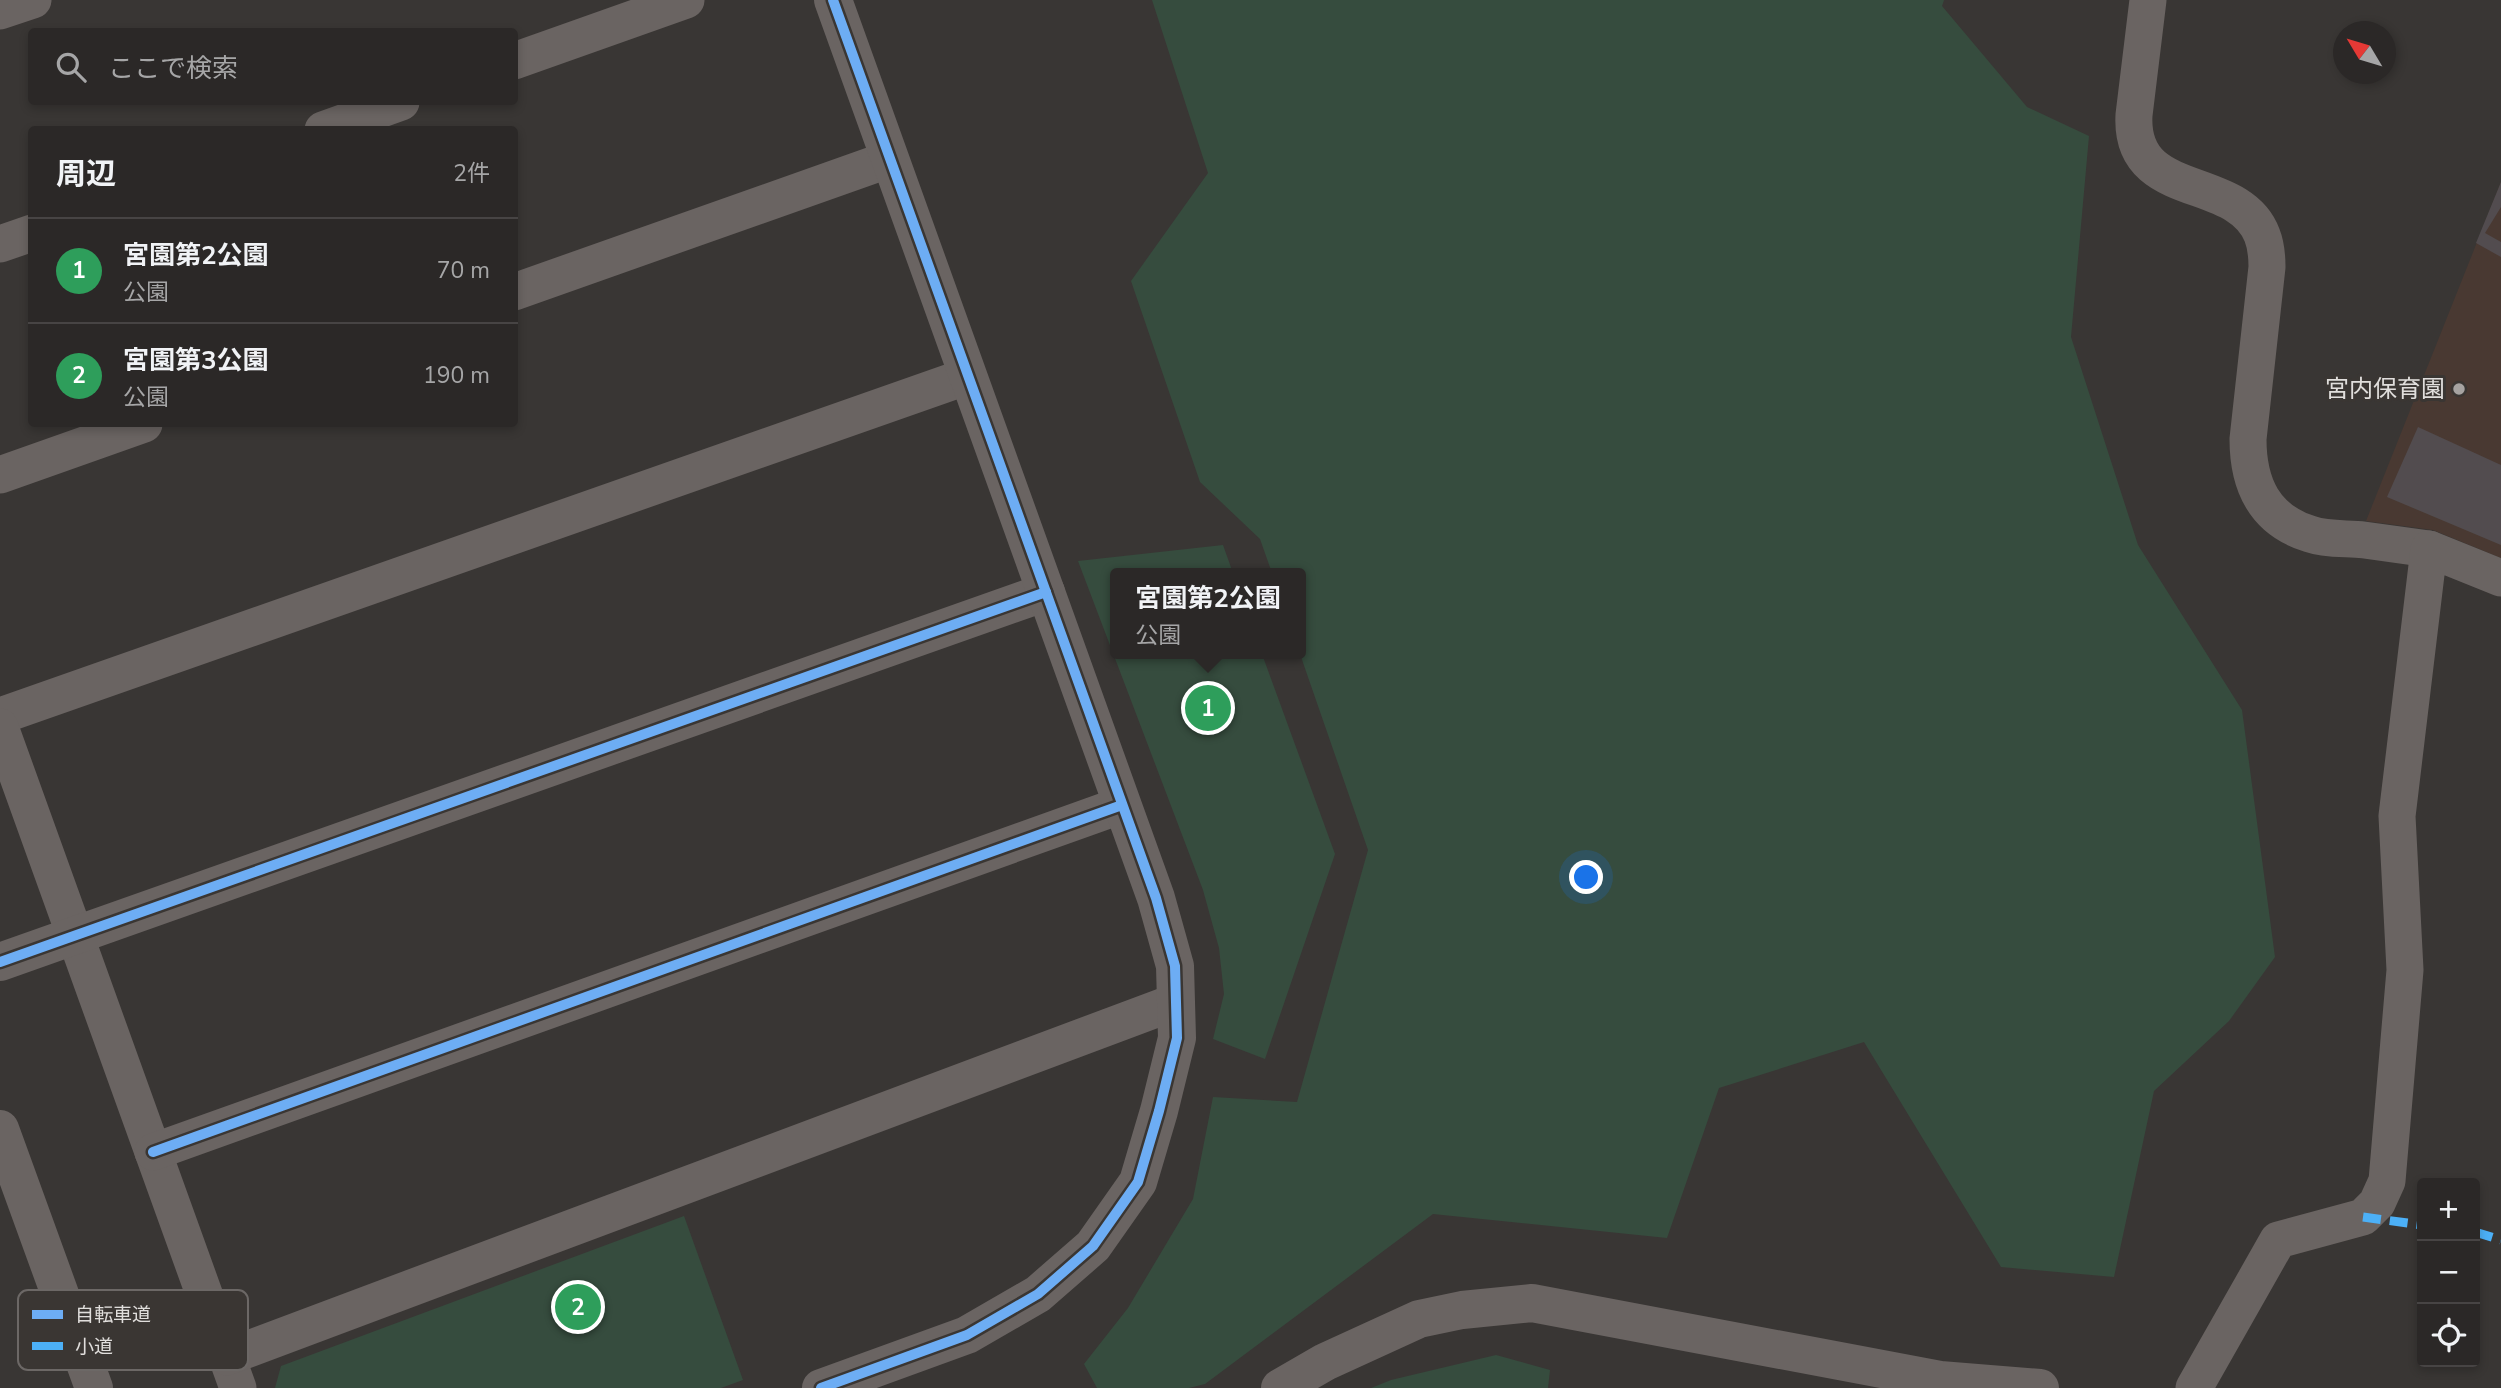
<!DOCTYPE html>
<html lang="ja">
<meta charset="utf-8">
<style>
body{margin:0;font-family:"Nunito Sans","Noto Sans JP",sans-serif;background:#33302f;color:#f1f3f6}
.controls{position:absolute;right:21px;bottom:21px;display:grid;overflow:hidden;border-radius:7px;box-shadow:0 4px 10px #0003}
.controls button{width:63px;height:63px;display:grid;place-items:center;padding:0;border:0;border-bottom:2px solid #474444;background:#2b2827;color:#f1f3f6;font:35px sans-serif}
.compass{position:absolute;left:2333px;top:21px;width:63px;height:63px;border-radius:50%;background:#2b2827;box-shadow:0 4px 10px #0003;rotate:308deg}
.you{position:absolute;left:1587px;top:878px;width:24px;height:24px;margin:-18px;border:5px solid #fff;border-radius:50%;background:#1a73e8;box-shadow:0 0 0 10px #1a73e833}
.badge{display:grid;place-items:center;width:46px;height:46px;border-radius:50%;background:#d6ab8b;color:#fff;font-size:23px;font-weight:700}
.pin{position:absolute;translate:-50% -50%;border:4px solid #fff;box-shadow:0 2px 7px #0006}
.popup{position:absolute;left:1110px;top:568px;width:196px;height:91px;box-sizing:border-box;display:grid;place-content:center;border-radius:7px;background:#2b2827;filter:drop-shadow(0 2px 5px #0005);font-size:23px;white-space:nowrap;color:#a6a6a7}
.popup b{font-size:26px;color:#f1f3f6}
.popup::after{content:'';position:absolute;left:50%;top:100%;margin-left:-14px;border:14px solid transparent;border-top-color:#2b2827}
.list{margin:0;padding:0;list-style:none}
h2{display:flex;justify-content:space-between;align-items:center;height:91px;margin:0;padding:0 28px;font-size:30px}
h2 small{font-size:23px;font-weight:400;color:#a6a6a7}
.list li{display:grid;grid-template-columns:46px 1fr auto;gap:21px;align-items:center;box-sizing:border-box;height:105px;padding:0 28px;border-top:2px solid #474444}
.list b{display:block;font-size:26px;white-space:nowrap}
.list p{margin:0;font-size:23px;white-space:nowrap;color:#a6a6a7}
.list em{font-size:23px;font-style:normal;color:#a6a6a7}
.icon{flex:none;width:38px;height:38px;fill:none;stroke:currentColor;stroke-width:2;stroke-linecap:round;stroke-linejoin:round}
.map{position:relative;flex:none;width:2501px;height:1388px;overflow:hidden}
.search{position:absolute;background:#2b2827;box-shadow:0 4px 10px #0003;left:28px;top:28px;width:490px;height:77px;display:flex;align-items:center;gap:18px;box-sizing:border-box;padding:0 24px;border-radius:7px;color:#a6a6a7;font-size:26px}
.panel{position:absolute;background:#2b2827;box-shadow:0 4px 10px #0003;left:28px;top:126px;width:490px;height:301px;border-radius:7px}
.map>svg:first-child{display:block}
.education{fill:#493932}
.green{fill:#364c3e}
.building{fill:#524c4f}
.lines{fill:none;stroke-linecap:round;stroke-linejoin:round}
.minor{stroke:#6a6462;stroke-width:37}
.tertiary{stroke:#6a6462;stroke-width:38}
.quiet{stroke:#4cb0f7;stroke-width:9;stroke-dasharray:18 9;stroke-linecap:butt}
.cycleway-casing{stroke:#3a3633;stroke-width:15}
.cycleway{stroke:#6dadf4;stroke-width:10}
.poi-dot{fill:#a6a3a1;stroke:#3a3633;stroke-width:2.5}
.labels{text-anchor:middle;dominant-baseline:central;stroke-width:6;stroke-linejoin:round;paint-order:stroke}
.poi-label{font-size:24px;fill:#e0dedc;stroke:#3a3633;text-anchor:end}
.key{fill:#3a3633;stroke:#6c6866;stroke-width:2}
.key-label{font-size:19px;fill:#e0dedc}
</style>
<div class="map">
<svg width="2501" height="1388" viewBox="0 0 2501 1388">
<rect width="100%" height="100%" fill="#393634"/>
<!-- education -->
<path class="education" d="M2501,182V558L2433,530L2366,521Z"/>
<!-- green -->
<g class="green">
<path d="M1152,0H1944L1942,6L2027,107L2089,136L2071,337L2138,545L2242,710L2275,957L2229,1021L2154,1091L2114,1277L2001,1267L1864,1042L1719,1088L1667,1238L1433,1214L1205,1384L1189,1388H1097L1084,1364L1128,1308L1193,1199L1213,1097L1297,1102L1368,850L1300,654L1301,573H1272L1260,539L1200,482L1131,281L1208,173Z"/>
<path d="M1223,545L1233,573H1115V654H1262L1335,854L1265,1059L1213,1039L1224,994L1219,948L1203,890L1078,561Z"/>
<path d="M684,1216L743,1380L721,1388H275L281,1366Z"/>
<path d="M1496,1355L1550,1370L1548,1388H1371L1391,1380Z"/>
</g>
<!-- building -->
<g class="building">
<path d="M2501,182V207L2485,233L2501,242V257L2476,243Z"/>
<path d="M2418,427L2501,465V545L2387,497Z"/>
</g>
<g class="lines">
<!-- minor -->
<g class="minor">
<path d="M2148,0L2134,115C2129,203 2238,172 2262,235C2266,245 2267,256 2267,267L2248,439C2248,484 2264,520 2310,534C2327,540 2347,538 2364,540C2386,543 2407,546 2429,549"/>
<path d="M0,11L33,0"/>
<path d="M514,61L686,0"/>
<path d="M323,130L401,102"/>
<path d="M0,244L32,233"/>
<path d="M514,292L890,159"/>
<path d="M0,475L144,424"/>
<path d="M0,716L968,376"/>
<path d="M0,727L238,1388"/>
<path d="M153,1152L1122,805"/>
<path d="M227,1357L1175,1002"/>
<path d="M2194,1388L2278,1240L2363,1217L2377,1203L2387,1181L2405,970L2397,816L2429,549L2501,578"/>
</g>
<!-- tertiary -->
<g class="tertiary">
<path d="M0,962L1046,592"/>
<path d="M0,1129L94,1388"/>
<path d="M821,1388L967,1335L1038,1294L1093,1246L1138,1182L1159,1111L1177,1038L1175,966L1156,898L833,0"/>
<path d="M1280,1388L1325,1362L1419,1319L1462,1310L1532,1303L1940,1380L2040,1388"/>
</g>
<!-- quiet -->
<g class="quiet">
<path d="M2363,1217L2422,1225"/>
<path d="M2475,1232L2501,1240"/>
</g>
<defs>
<g id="cycleway">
<path d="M0,962L1046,592"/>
<path d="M153,1152L1122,805"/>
<path d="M821,1388L967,1335L1038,1294L1093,1246L1138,1182L1159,1111L1177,1038L1175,966L1156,898L833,0"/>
</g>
</defs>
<!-- cycleway casing -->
<use href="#cycleway" class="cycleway-casing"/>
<!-- cycleway -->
<use href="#cycleway" class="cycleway"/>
</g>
<!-- markers -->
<circle class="poi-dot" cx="2459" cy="389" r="7"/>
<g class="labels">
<!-- poi labels -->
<g class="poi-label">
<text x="2445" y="389">宮内保育園</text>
</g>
</g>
<!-- legend -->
<rect x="18" y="1290" width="230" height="80" rx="10" class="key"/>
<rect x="32" y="1310" width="31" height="9" fill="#6dadf4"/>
<rect x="32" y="1342" width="31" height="8" fill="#4cb0f7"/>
<g class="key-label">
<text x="75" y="1321">自転車道</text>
<text x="75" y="1353">小道</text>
</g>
</svg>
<div class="controls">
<button>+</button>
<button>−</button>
<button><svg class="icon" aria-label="locate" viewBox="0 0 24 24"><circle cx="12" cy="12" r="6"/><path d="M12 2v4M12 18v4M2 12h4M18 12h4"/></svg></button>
</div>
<svg class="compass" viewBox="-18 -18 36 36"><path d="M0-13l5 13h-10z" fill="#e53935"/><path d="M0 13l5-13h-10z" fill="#a6a6a7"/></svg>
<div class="you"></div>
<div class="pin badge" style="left:1208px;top:708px;background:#2e9e5b">1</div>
<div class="popup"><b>宮園第2公園</b>公園</div>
<div class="pin badge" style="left:578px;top:1307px;background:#2e9e5b">2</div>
<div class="search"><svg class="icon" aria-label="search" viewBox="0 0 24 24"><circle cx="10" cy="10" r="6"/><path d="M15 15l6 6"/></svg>ここで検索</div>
<section class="panel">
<h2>周辺<small>2件</small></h2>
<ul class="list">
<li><span class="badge" style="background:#2e9e5b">1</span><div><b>宮園第2公園</b><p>公園</p></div><em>70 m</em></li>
<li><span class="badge" style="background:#2e9e5b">2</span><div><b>宮園第3公園</b><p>公園</p></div><em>190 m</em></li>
</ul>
</section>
</div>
